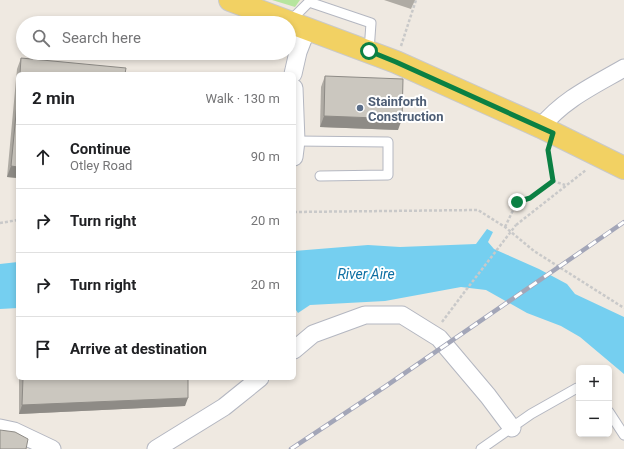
<!DOCTYPE html>
<meta charset="utf-8">
<style>
body{margin:0;font-family:Roboto,sans-serif;background:#f2f2f2;color:#202124}
.controls{position:absolute;right:12px;bottom:12px;display:grid;overflow:hidden;border-radius:6px;box-shadow:0 2px 6px #0003}
.controls button{width:36px;height:36px;display:grid;place-items:center;padding:0;border:0;border-bottom:1px solid #e0e0e0;background:#fff;color:#202124;font:20px sans-serif}
.stop{position:absolute;width:12px;height:12px;margin:-9px;border:3px solid #0b8043;border-radius:50%;background:#fff}
.stop.end{background:#0b8043;border-color:#fff;box-shadow:0 1px 4px #0008}
.list{margin:0;padding:0;list-style:none}
h2{display:flex;justify-content:space-between;align-items:center;height:52px;margin:0;padding:0 16px;font-size:17px}
h2 small{font-size:13px;font-weight:400;color:#757577}
.list li{display:grid;grid-template-columns:26px 1fr auto;gap:12px;align-items:center;box-sizing:border-box;height:64px;padding:0 16px;border-top:1px solid #e0e0e0}
.list b{display:block;font-size:15px;white-space:nowrap}
.list p{margin:0;font-size:13px;white-space:nowrap;color:#757577}
.list em{font-size:13px;font-style:normal;color:#757577}
.icon{flex:none;width:22px;height:22px;fill:none;stroke:currentColor;stroke-width:2;stroke-linecap:round;stroke-linejoin:round}
.map{position:relative;flex:none;width:624px;height:449px;overflow:hidden}
.search{position:absolute;background:#fff;box-shadow:0 2px 6px #0003;left:16px;top:16px;width:280px;height:44px;display:flex;align-items:center;gap:10px;box-sizing:border-box;padding:0 14px;border-radius:22px;color:#757577;font-size:15px}
.panel{position:absolute;background:#fff;box-shadow:0 2px 6px #0003;left:16px;top:72px;width:280px;height:308px;border-radius:6px}
.map>svg:first-child{display:block}
.green{fill:#b6e59e}
.water{fill:#75cff0}
.lines{fill:none;stroke-linecap:round;stroke-linejoin:round}
.service-casing{stroke:#b4b7c1;stroke-width:11}
.minor-casing{stroke:#b4b7c1;stroke-width:19}
.primary-casing{stroke:#c9c9c9;stroke-width:24}
.path{stroke:#c9c9c9;stroke-width:2.5;stroke-dasharray:3 2;stroke-linecap:butt}
.service{stroke:#fff;stroke-width:9}
.minor{stroke:#fff;stroke-width:17}
.primary{stroke:#f2d163;stroke-width:22}
.rail-casing{stroke:#a3a6b8;stroke-width:4.5}
.rail{stroke:#fff;stroke-width:3;stroke-dasharray:9;stroke-linecap:butt}
.path-bridge{stroke:#c9c9c9;stroke-width:2.5;stroke-dasharray:3 2;stroke-linecap:butt}
.wall{fill:#afaba4}
.shaded-wall{fill:#8e8b86}
.building{fill:#cbc7bf;stroke:#8e8b86}
.route{stroke:#0b8043;stroke-width:5}
.service-dot{fill:#5c6f8a;stroke:#fff;stroke-width:1.5}
.labels{text-anchor:middle;dominant-baseline:central;stroke-width:4;stroke-linejoin:round;paint-order:stroke}
.service-label{font-size:13px;font-weight:bold;fill:#4e5e75;stroke:#fff;text-anchor:start}
.water-label{font-size:14px;font-style:italic;fill:#0d6fa3;stroke:#fff}
</style>
<div class="map">
<svg width="624" height="449" viewBox="0 0 624 449">
<rect width="100%" height="100%" fill="#efe9e1"/>
<!-- green -->
<path class="green" d="M272,0H300L295,7Z"/>
<!-- water -->
<g class="water">
<path d="M487,229L493,232L488,242L494,249L539,269L567,284L575,294L624,317V374L580,337L561,326L527,313L486,290L461,287L385,301L310,305L298,313L294,307V251L368,245L400,247L476,244Z"/>
<path d="M18,262V308L0,309V264Z"/>
</g>
<g class="lines">
<defs>
<g id="service">
<path d="M289,22L309,2L371,23L369,51"/>
<path d="M296,141L388,142V175L320,176"/>
<path d="M609,412L624,435"/>
<path d="M481,449L531,414L577,388L579,389"/>
</g>
<g id="minor">
<path d="M293,74L298,52L307,29"/>
<path d="M294,88L296,141L294,157"/>
<path d="M541,127C564,99 593,86 624,68"/>
<path d="M294,350L313,334L365,315H402L439,338L488,396L512,428"/>
<path d="M0,428L14,431L52,449"/>
<path d="M156,449L224,407L260,378"/>
</g>
<path id="primary" d="M230,0L396,62L541,127L624,168"/>
</defs>
<!-- service casing -->
<use href="#service" class="service-casing"/>
<!-- minor casing -->
<use href="#minor" class="minor-casing"/>
<!-- primary casing -->
<use href="#primary" class="primary-casing"/>
<!-- path -->
<g class="path">
<path d="M401,46L416,0"/>
<path d="M548,151L553,181"/>
<path d="M294,212L478,210L505,227L534,251L624,308"/>
<path d="M0,223L18,220"/>
<path d="M516,225L586,170"/>
<path d="M505,227L517,202L530,198L553,181L565,185"/>
<path d="M442,322L466,290"/>
</g>
<!-- service -->
<use href="#service" class="service"/>
<!-- minor -->
<use href="#minor" class="minor"/>
<!-- primary -->
<use href="#primary" class="primary"/>
<defs>
<path id="rail" d="M291,449L386,386L624,222"/>
</defs>
<!-- rail casing -->
<use href="#rail" class="rail-casing"/>
<!-- rail -->
<use href="#rail" class="rail"/>
<!-- path-bridge -->
<path class="path-bridge" d="M466,290L516,225"/>
</g>
<!-- wall -->
<g class="wall">
<path d="M384,0H415L411,9Z"/>
<path d="M21,58L125,74H18V178L7,177L17,69Z"/>
<path d="M325,76L398,130L320,127L321,87Z"/>
<path d="M19,378H188L185,406L19,414Z"/>
</g>
<!-- shaded-wall -->
<g class="shaded-wall">
<path d="M324,116L402,119L398,130L320,127Z"/>
<path d="M11,166L18,167V178L7,177Z"/>
<path d="M188,398L185,406L19,414L22,405Z"/>
</g>
<!-- building -->
<g class="building">
<path d="M21,58L126,68L125,74H20Z"/>
<path d="M325,76L403,79L402,119L324,116Z"/>
<path d="M18,93V167L11,166Z"/>
<path d="M23,378H188V398L22,405Z"/>
<path d="M0,430L15,432L28,439L26,449H0Z"/>
</g>
<g class="lines">
<!-- route -->
<path class="route" d="M369,51L396,62L553,133L548,150L553,181L530,198L517,202"/>
</g>
<!-- markers -->
<circle class="service-dot" cx="360" cy="108" r="4"/>
<g class="labels">
<!-- service labels -->
<g class="service-label">
<text x="368" y="101">Stainforth<tspan x="368" dy="15">Construction</tspan></text>
</g>
<!-- water labels -->
<g class="water-label">
<text x="366" y="274">River Aire</text>
</g>
</g>
</svg>
<div class="controls">
<button>+</button>
<button>−</button>
</div>
<div class="stop" style="left:369px;top:51px"></div>
<div class="stop end" style="left:517px;top:202px"></div>
<div class="search"><svg class="icon" aria-label="search" viewBox="0 0 24 24"><circle cx="10" cy="10" r="6"/><path d="M15 15l6 6"/></svg>Search here</div>
<section class="panel">
<h2>2 min<small>Walk · 130 m</small></h2>
<ul class="list">
<li><svg class="icon" aria-label="ahead" viewBox="0 0 24 24"><path d="M12 20V5M6 11l6-6 6 6"/></svg><div><b>Continue</b><p>Otley Road</p></div><em>90 m</em></li>
<li><svg class="icon" aria-label="right" viewBox="0 0 24 24"><path d="M7 20v-9h11M14 6l5 5-5 5"/></svg><div><b>Turn right</b></div><em>20 m</em></li>
<li><svg class="icon" aria-label="right" viewBox="0 0 24 24"><path d="M7 20v-9h11M14 6l5 5-5 5"/></svg><div><b>Turn right</b></div><em>20 m</em></li>
<li><svg class="icon" aria-label="arrive" viewBox="0 0 24 24"><path d="M6 21V4h12l-3 4 3 4H6"/></svg><div><b>Arrive at destination</b></div></li>
</ul>
</section>
</div>
